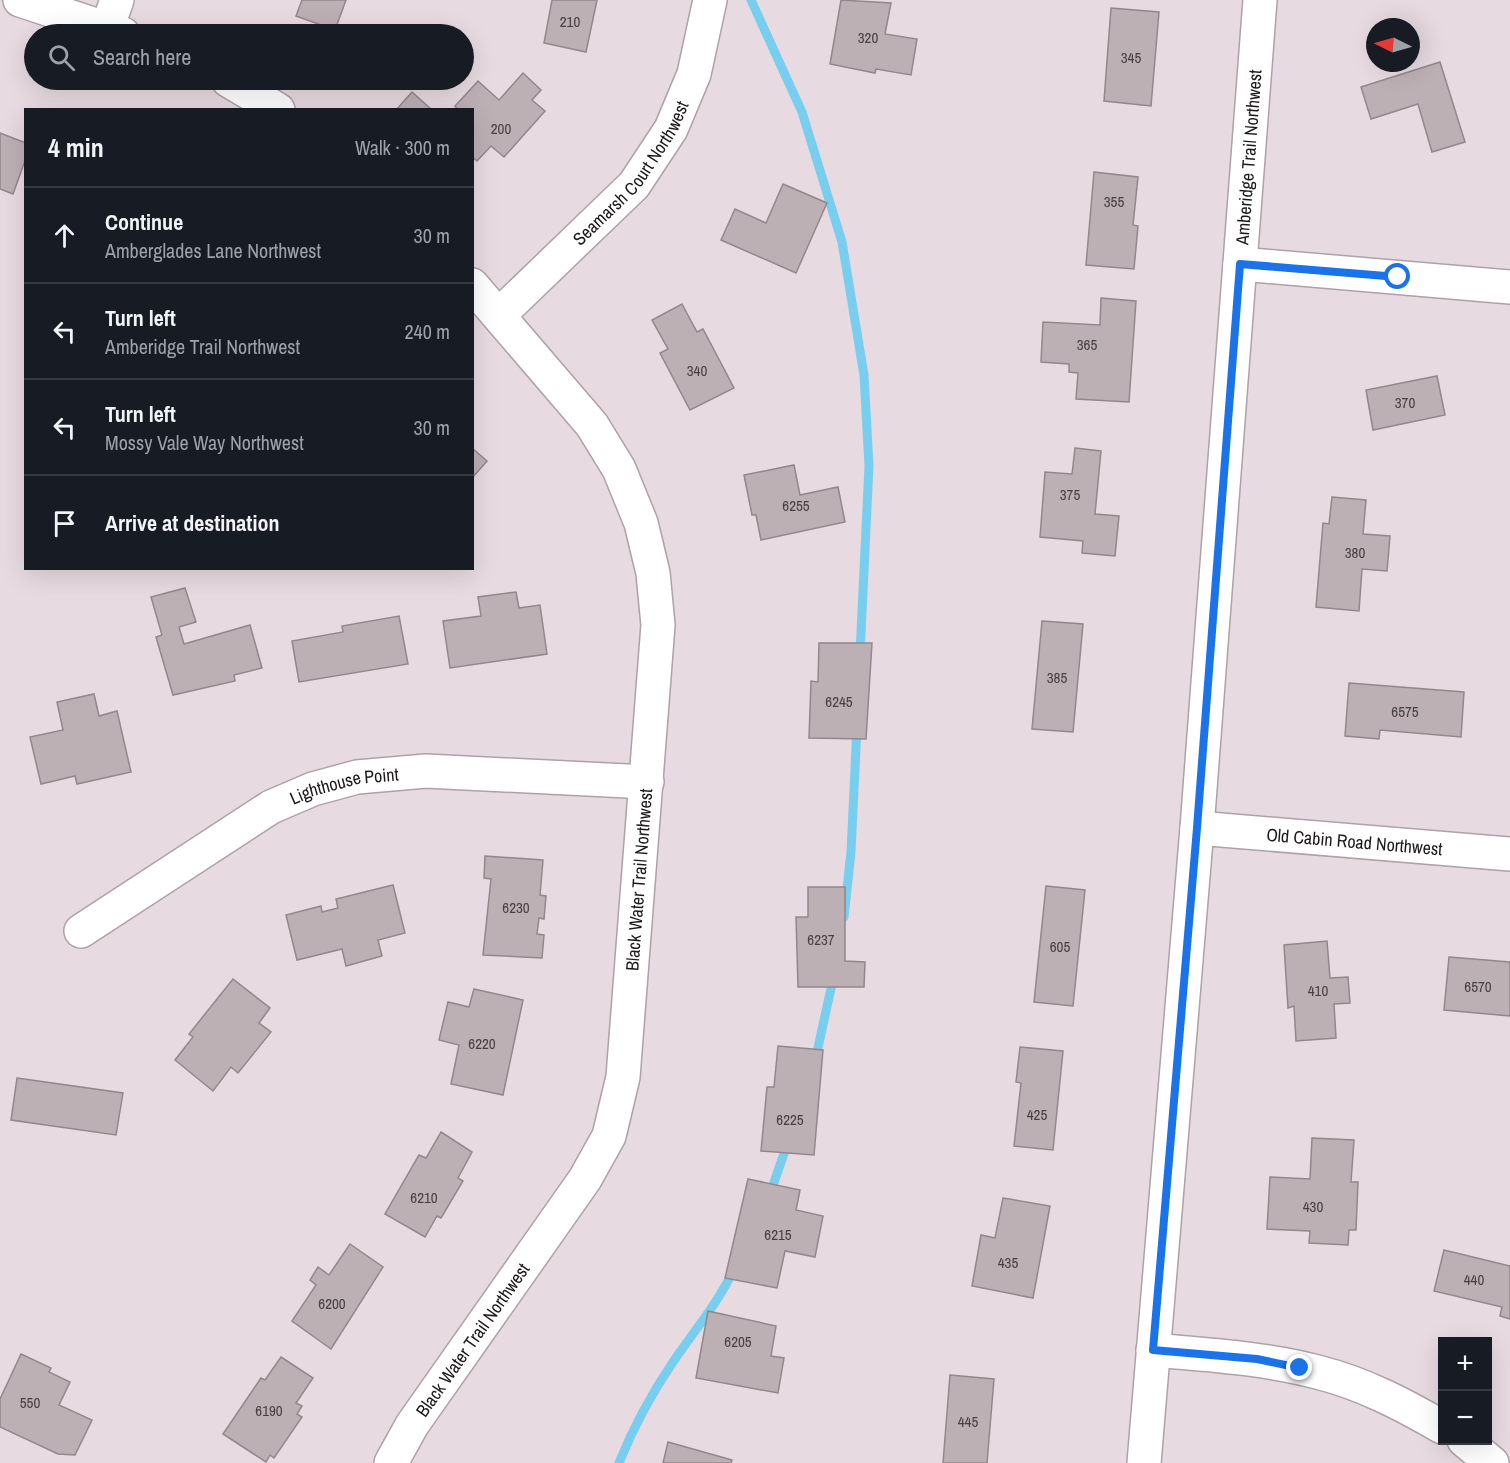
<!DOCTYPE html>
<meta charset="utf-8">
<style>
body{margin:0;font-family:"Archivo Narrow",sans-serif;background:#242831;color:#f1f3f6}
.controls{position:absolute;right:18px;bottom:18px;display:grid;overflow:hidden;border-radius:0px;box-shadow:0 6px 24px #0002}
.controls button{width:54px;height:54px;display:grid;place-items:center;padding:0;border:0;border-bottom:2px solid #363941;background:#171b24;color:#f1f3f6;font:30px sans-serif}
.compass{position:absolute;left:1366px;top:18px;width:54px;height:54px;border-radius:50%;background:#171b24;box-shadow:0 6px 24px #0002;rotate:275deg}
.stop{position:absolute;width:18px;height:18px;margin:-14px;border:4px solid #1a73e8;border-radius:50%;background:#fff}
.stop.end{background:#1a73e8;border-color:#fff;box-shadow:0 2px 6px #0008}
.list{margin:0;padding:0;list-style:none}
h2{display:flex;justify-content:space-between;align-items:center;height:78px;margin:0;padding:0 24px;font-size:26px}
h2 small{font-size:20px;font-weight:400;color:#9ea1a6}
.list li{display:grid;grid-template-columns:39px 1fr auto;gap:18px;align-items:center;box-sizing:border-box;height:96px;padding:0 24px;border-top:2px solid #363941}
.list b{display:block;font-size:22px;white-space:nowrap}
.list p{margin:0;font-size:20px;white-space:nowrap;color:#9ea1a6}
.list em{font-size:20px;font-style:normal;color:#9ea1a6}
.icon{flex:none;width:33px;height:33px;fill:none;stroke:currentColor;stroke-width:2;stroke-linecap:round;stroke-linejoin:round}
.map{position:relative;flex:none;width:1510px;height:1463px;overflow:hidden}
.search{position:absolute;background:#171b24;box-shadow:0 6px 24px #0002;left:24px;top:24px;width:450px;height:66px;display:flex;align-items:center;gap:15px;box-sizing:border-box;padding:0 21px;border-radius:33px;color:#9ea1a6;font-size:22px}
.panel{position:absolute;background:#171b24;box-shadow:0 6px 24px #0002;left:24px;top:108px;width:450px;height:462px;border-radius:0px}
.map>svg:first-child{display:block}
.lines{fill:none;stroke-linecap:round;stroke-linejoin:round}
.stream{stroke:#77ceee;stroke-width:9}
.building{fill:#bcb0b5;stroke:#93878c;stroke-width:1.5}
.minor-casing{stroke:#aea1a7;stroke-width:36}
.minor{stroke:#fff;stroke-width:33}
.route{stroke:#1a73e8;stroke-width:8}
.labels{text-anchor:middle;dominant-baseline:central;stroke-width:4.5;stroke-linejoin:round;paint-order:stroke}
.number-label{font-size:15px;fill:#464042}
.street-label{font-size:18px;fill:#1e1a1c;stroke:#e7dae0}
</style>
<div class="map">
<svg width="1510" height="1463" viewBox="0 0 1510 1463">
<rect width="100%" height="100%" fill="#e7dae0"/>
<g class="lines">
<!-- stream -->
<g class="stream">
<path d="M751,0L802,112L842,242L864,375L869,466L860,654"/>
<path d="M844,917L851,852L857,727"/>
<path d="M815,1061L834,975"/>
<path d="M770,1194L788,1142"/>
<path d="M619,1463C633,1428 652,1393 673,1362C694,1331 718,1303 734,1269"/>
</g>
</g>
<!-- building -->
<g class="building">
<path d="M302,0H346L335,30L296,16Z"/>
<path d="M552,0H597L586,52L544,43Z"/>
<path d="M841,0L891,3L885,34L917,39L911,75L876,69L875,73L830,64Z"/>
<path d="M1111,8L1159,12L1151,106L1104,101Z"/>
<path d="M1440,62L1465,142L1432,152L1418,104L1371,119L1361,87Z"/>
<path d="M523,73L541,90L532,100L545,111L504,157L491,146L477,161L472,157V110H458L455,106L478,81L499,100Z"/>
<path d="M412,92L432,110H396Z"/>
<path d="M0,133L26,143V158L13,194L0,189Z"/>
<path d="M1094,172L1138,177L1133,225L1138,226L1134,269L1086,265Z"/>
<path d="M783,184L827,203L796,273L721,240L735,209L766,223Z"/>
<path d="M1101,298L1136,301L1129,402L1076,399L1078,373L1069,372V364L1041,362L1043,322L1100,325Z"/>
<path d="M682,304L697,332L703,329L734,388L690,410L660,353L668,349L652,320Z"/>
<path d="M1437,376L1445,415L1373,430L1366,390Z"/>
<path d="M472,448L487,461L472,478Z"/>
<path d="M1075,448L1101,451L1095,514L1119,516L1115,556L1082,553L1083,541L1040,537L1045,472L1072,474Z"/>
<path d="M794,465L800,495L838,487L845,522L761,540L756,515H752L744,475Z"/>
<path d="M1332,497L1366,500L1363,534L1390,536L1387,571L1362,569L1359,611L1316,607L1323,523L1329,524Z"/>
<path d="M185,588L196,622L179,627L184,644L250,625L262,668L234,675L235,681L173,695L156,637L162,635L151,597Z"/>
<path d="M516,592L519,608L540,605L547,654L450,668L443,621L481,616L478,597Z"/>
<path d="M399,616L408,664L299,682L292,641L343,632L342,626Z"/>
<path d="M1042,621L1083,624L1073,732L1032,729Z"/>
<path d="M819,643H872L866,739L809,738L811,681L818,682Z"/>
<path d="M1349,683L1464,692L1461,737L1380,730L1379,739L1345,736Z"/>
<path d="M94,694L99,716L117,711L131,772L77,784L75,776L41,784L30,737L63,730L57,702Z"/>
<path d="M485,856L543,860L540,895L546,896L544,919L539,918L537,934L544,935L542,958L483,955L491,879L484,878Z"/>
<path d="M393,885L405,933L378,940L382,956L346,966L342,949L297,960L286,915L321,906L322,912L338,908L336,899Z"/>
<path d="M1046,886L1085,890L1073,1006L1034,1002Z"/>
<path d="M808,887H845V961L865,962L864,987H798L796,917H808Z"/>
<path d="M1327,941L1330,978L1348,977L1350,1003L1334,1004L1336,1038L1296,1041L1294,1006L1288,1008L1284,945Z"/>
<path d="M1449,957L1510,962V1016L1444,1010Z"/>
<path d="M233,979L270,1008L259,1023L271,1032L238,1073L231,1067L213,1091L175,1060L193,1037L189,1034Z"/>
<path d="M474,989L523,1000L503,1095L451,1084L459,1045L439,1040L448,1002L469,1007Z"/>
<path d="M778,1046L823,1050L814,1155L761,1151L767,1087H774Z"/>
<path d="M1020,1047L1063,1051L1053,1150L1014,1146L1021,1083L1016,1082Z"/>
<path d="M17,1078L123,1093L116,1135L11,1120Z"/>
<path d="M441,1132L472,1152L458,1178L463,1181L441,1218L437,1216L425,1237L385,1214L419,1155L426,1158Z"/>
<path d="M1312,1138L1354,1140L1351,1182H1358L1356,1230H1349L1348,1245L1309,1243L1310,1231L1267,1229L1270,1177L1310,1179Z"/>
<path d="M748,1179L800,1190L796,1210L823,1216L815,1257L785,1251L777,1288L725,1278Z"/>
<path d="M1003,1198L1050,1206L1033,1298L972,1286L981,1235L995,1238Z"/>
<path d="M350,1244L383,1267L331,1349L292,1321L316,1285L310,1280L318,1267L329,1275Z"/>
<path d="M1444,1250L1510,1266V1319L1500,1316L1502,1307L1434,1291Z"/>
<path d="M708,1311L776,1326L771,1356L784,1358L778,1393L696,1378Z"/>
<path d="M21,1354L51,1368L49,1372L70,1382L59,1405L92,1420L75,1455L58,1454L0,1427V1399Z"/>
<path d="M281,1357L313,1378L296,1403L302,1406L297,1414L302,1417L274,1458L270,1455L266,1462L223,1434L261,1378L265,1380Z"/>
<path d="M950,1375L994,1379L987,1463H943Z"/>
<path d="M668,1442L732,1460L731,1463H663Z"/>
</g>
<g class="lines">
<defs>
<g id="minor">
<path d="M20,0L123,34"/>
<path d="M107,28L117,0"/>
<path d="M228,80L278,110"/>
<path d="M1240,264L1510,287"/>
<path id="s1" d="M499,315L634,185L671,129L694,74L710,0"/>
<path id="s2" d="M1197,828L1510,854"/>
<path id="s3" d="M81,931L271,807L313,789L357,777L426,771L647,782"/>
<path d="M1153,1350C1209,1355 1266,1358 1321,1373C1364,1384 1404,1405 1442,1427"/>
<path d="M1464,1440L1492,1463"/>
<path id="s4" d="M391,1463L412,1425L585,1179L609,1136L623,1077L658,625L653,573L641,523L619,469L592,425L472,285"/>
<path id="s5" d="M1144,1463L1197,828L1260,0"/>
</g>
</defs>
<!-- minor casing -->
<use href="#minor" class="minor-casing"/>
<!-- minor -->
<use href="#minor" class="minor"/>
</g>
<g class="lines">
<!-- route -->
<path class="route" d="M1300,1368L1257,1359L1153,1350L1197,828L1240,264L1398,277"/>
</g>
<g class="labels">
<!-- number labels -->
<g class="number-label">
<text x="570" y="21">210</text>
<text x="868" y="37">320</text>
<text x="1131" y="57">345</text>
<text x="501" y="128">200</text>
<text x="1114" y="201">355</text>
<text x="1087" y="344">365</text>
<text x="697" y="370">340</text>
<text x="1405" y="402">370</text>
<text x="1070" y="494">375</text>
<text x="796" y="505">6255</text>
<text x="1355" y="552">380</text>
<text x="1057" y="677">385</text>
<text x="839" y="701">6245</text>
<text x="1405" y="711">6575</text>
<text x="516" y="907">6230</text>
<text x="821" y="939">6237</text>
<text x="1060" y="946">605</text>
<text x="1478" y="986">6570</text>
<text x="1318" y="990">410</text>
<text x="482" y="1043">6220</text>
<text x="1037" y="1114">425</text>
<text x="790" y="1119">6225</text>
<text x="424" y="1197">6210</text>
<text x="1313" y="1206">430</text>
<text x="778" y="1234">6215</text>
<text x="1008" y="1262">435</text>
<text x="1474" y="1279">440</text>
<text x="332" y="1303">6200</text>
<text x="738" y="1341">6205</text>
<text x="30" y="1402">550</text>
<text x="269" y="1410">6190</text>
<text x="968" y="1421">445</text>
</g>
<!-- street labels -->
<g class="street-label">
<text stroke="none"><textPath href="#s5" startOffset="1310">Amberidge Trail Northwest</textPath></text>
<text stroke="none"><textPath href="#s1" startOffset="195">Seamarsh Court Northwest</textPath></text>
<text stroke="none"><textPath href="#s3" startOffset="304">Lighthouse Point</textPath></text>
<text stroke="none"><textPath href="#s2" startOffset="158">Old Cabin Road Northwest</textPath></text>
<text stroke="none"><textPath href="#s4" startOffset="652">Black Water Trail Northwest</textPath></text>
<text stroke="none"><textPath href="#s4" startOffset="148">Black Water Trail Northwest</textPath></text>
</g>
</g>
</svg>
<div class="controls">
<button>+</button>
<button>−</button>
</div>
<svg class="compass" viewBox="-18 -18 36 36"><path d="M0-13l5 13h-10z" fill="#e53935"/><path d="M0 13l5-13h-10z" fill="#9ea1a6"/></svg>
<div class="stop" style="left:1398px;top:277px"></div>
<div class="stop end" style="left:1300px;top:1368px"></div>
<div class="search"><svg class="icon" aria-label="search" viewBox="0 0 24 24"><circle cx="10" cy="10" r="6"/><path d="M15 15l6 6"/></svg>Search here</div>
<section class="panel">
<h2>4 min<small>Walk · 300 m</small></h2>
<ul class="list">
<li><svg class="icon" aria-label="ahead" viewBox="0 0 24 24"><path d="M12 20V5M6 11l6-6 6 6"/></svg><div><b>Continue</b><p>Amberglades Lane Northwest</p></div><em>30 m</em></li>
<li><svg class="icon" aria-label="left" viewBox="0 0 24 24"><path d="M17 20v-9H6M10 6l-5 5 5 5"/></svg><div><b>Turn left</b><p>Amberidge Trail Northwest</p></div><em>240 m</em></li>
<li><svg class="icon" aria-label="left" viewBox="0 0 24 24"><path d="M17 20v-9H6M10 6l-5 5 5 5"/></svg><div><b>Turn left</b><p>Mossy Vale Way Northwest</p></div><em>30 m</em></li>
<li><svg class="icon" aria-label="arrive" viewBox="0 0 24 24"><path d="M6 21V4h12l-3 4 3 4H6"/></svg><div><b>Arrive at destination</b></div></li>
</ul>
</section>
</div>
